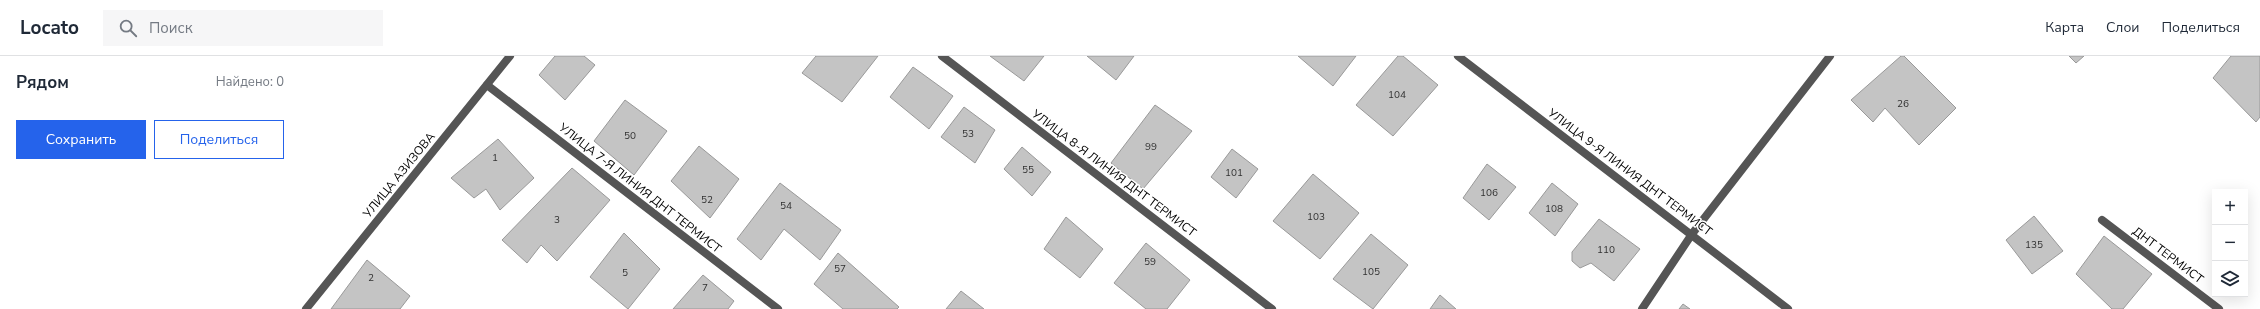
<!DOCTYPE html>
<html lang="ru">
<meta charset="utf-8">
<style>
body{margin:0;font-family:"Nunito Sans",sans-serif;background:#f6f6f7;color:#1f2937}
.controls{position:absolute;right:12px;bottom:12px;display:grid;overflow:hidden;border-radius:0px;box-shadow:0 4px 16px #0002}
.controls button{width:36px;height:36px;display:grid;place-items:center;padding:0;border:0;border-bottom:1px solid #e0e1e3;background:#fff;color:#1f2937;font:20px sans-serif}
.list{margin:0;padding:0;list-style:none}
h2{display:flex;justify-content:space-between;align-items:center;height:52px;margin:0;padding:0 16px;font-size:17px}
h2 small{font-size:13px;font-weight:400;color:#747a83}
.actions{display:flex;gap:8px;padding:12px 16px}
.actions a{flex:1;padding:9px 0;border:1px solid #2563eb;border-radius:0px;text-align:center;font-size:14px;color:#2563eb}
.actions .main{background:#2563eb;color:#fff}
.icon{flex:none;width:22px;height:22px;fill:none;stroke:currentColor;stroke-width:2;stroke-linecap:round;stroke-linejoin:round}
.map{position:relative;flex:none;width:1960px;height:253px;overflow:hidden}
header{display:flex;align-items:center;gap:24px;box-sizing:border-box;height:56px;padding:0 20px;background:#fff;border-bottom:1px solid #e0e1e3}
header strong{font-size:19px}
nav{display:flex;gap:22px;margin-inline-start:auto;font-size:14px}
.search{width:280px;height:36px;background:#f6f6f7;display:flex;align-items:center;gap:10px;box-sizing:border-box;padding:0 14px;border-radius:0px;color:#747a83;font-size:15px}
main{display:flex}
aside{flex:1;background:#fff}
.map>svg:first-child{display:block}
.building{fill:#c4c4c4;stroke:#999}
.lines{fill:none;stroke-linecap:round;stroke-linejoin:round}
.street{stroke:#555;stroke-width:8}
.labels{text-anchor:middle;dominant-baseline:central;stroke-width:3;stroke-linejoin:round;paint-order:stroke}
.number-label{font-size:10px;fill:#313131}
.street-label{font-size:12px;fill:#000;stroke:#fff}
</style>
<header>
<strong>Locato</strong>
<div class="search"><svg class="icon" aria-label="search" viewBox="0 0 24 24"><circle cx="10" cy="10" r="6"/><path d="M15 15l6 6"/></svg>Поиск</div>
<nav><a>Карта</a><a>Слои</a><a>Поделиться</a></nav>
</header>
<main>
<aside>
<h2>Рядом<small>Найдено: 0</small></h2>
<ul class="list">
</ul>
<div class="actions"><a class="main">Сохранить</a><a>Поделиться</a></div>
</aside>
<div class="map">
<svg width="1960" height="253" viewBox="0 0 1960 253">
<rect width="100%" height="100%" fill="#fff"/>
<!-- building -->
<g class="building">
<path d="M255,0H284L295,9L265,44L239,19Z"/>
<path d="M516,0H578L542,46L502,17Z"/>
<path d="M690,0H744L724,25Z"/>
<path d="M787,0H834L816,24Z"/>
<path d="M998,0H1056L1033,30Z"/>
<path d="M1098,0H1103L1138,29L1093,80L1056,49Z"/>
<path d="M1601,0H1604L1656,52L1619,89L1585,52L1573,66L1551,44Z"/>
<path d="M1769,0H1784L1776,7Z"/>
<path d="M1931,0H1960V61L1956,66L1913,22Z"/>
<path d="M613,11L653,40L629,73L590,41Z"/>
<path d="M325,44L367,75L334,119L294,85Z"/>
<path d="M855,49L892,75L843,133L811,107Z"/>
<path d="M664,51L695,74L675,107L641,81Z"/>
<path d="M198,83L234,122L200,154L186,133L174,142L151,122Z"/>
<path d="M399,90L439,123L410,162L371,125Z"/>
<path d="M722,91L751,116L732,140L704,113Z"/>
<path d="M932,93L958,113L936,142L911,121Z"/>
<path d="M1187,108L1216,131L1189,164L1163,142Z"/>
<path d="M272,112L310,144L257,205L241,189L227,207L202,184Z"/>
<path d="M1013,118L1059,157L1020,203L973,165Z"/>
<path d="M480,127L541,174L520,204L484,173L461,204L437,183Z"/>
<path d="M1252,127L1278,148L1255,180L1229,157Z"/>
<path d="M1734,160L1763,195L1732,218L1706,184Z"/>
<path d="M766,161L803,193L780,222L744,193Z"/>
<path d="M1299,163L1340,193L1314,225L1291,207L1280,212L1272,205V196Z"/>
<path d="M324,177L360,213L328,253L290,221Z"/>
<path d="M1071,178L1108,209L1073,253L1033,223Z"/>
<path d="M1804,180L1852,218L1823,253H1812L1776,218Z"/>
<path d="M846,187L890,224L867,253H846L814,227Z"/>
<path d="M538,197L599,251L597,253H543L514,228Z"/>
<path d="M67,204L110,240L100,253H31Z"/>
<path d="M403,219L434,245L428,253H373Z"/>
<path d="M661,235L684,253H646Z"/>
<path d="M1140,239L1156,253H1130Z"/>
<path d="M1383,248L1390,253H1379Z"/>
</g>
<g class="lines">
<!-- street -->
<g class="street">
<path d="M642,0L972,253"/>
<path d="M1158,0L1488,253"/>
<path d="M187,29L478,253"/>
<path d="M1802,164L1919,253"/>
<path d="M6,253L210,0"/>
<path d="M1342,253L1392,178L1530,0"/>
</g>
</g>
<g class="labels">
<!-- number labels -->
<g class="number-label">
<text x="1097" y="39">104</text>
<text x="1603" y="48">26</text>
<text x="668" y="78">53</text>
<text x="330" y="80">50</text>
<text x="851" y="91">99</text>
<text x="195" y="102">1</text>
<text x="728" y="114">55</text>
<text x="934" y="117">101</text>
<text x="1189" y="137">106</text>
<text x="407" y="144">52</text>
<text x="486" y="150">54</text>
<text x="1254" y="153">108</text>
<text x="1016" y="161">103</text>
<text x="257" y="164">3</text>
<text x="1734" y="189">135</text>
<text x="1306" y="194">110</text>
<text x="850" y="206">59</text>
<text x="540" y="213">57</text>
<text x="1071" y="216">105</text>
<text x="325" y="217">5</text>
<text x="71" y="222">2</text>
<text x="405" y="232">7</text>
</g>
<!-- street labels -->
<g class="street-label">
<text transform="translate(1330 116) rotate(37)">УЛИЦА 9-Я ЛИНИЯ ДНТ ТЕРМИСТ</text>
<text transform="translate(814 117) rotate(37)">УЛИЦА 8-Я ЛИНИЯ ДНТ ТЕРМИСТ</text>
<text transform="translate(99 119) rotate(-51)">УЛИЦА АЗИЗОВА</text>
<text transform="translate(340 132) rotate(38)">УЛИЦА 7-Я ЛИНИЯ ДНТ ТЕРМИСТ</text>
<text transform="translate(1868 199) rotate(37)">ДНТ ТЕРМИСТ</text>
</g>
</g>
</svg>
<div class="controls">
<button>+</button>
<button>−</button>
<button><svg class="icon" aria-label="layers" viewBox="0 0 24 24"><path d="M12 4l9 5-9 5-9-5zM3 14l9 5 9-5"/></svg></button>
</div>
</div>
</main>
